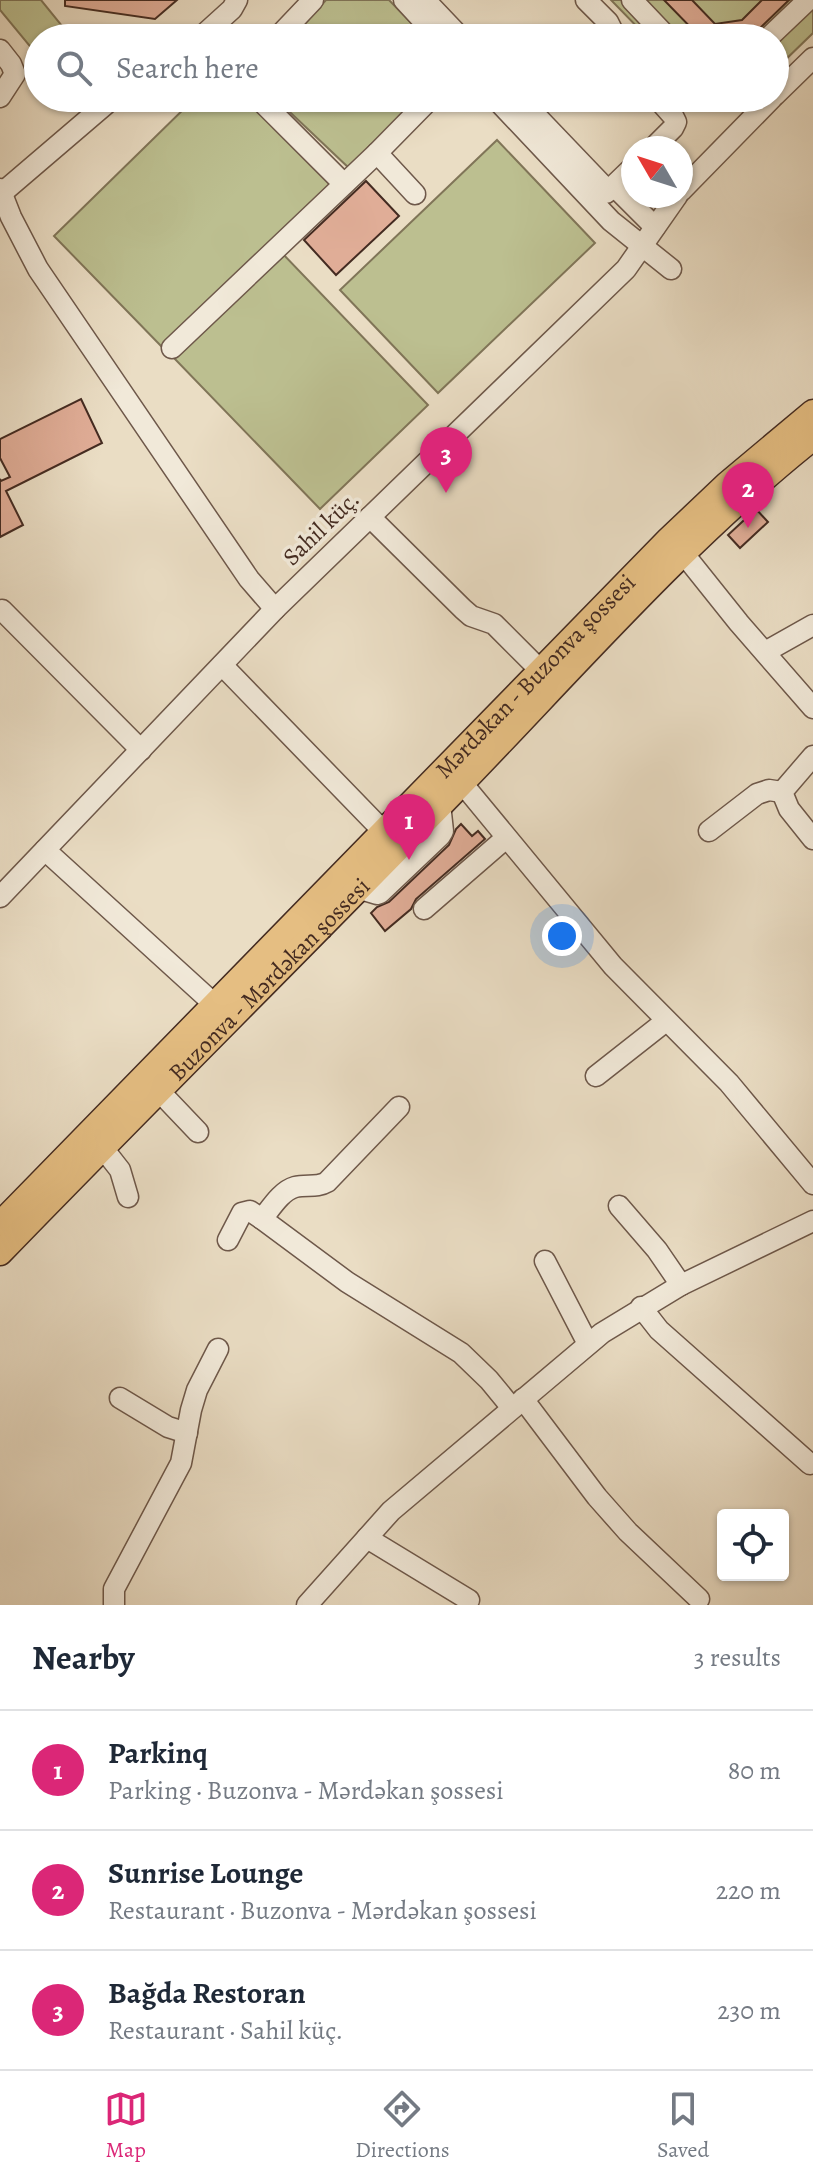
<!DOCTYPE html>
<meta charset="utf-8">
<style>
body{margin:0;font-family:Alegreya,serif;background:#f2f2f3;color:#1f2937}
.controls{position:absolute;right:24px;bottom:24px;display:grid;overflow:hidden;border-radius:8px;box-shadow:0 2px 6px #0004}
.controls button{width:72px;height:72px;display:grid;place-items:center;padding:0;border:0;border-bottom:2px solid #e0e1e3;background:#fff;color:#1f2937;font:40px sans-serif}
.compass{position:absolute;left:621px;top:136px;width:72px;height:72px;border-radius:50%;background:#fff;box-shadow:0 2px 6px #0004;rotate:309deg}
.you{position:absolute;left:562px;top:936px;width:28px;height:28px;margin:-20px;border:6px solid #fff;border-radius:50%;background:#1a73e8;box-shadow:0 0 0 12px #1a73e833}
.badge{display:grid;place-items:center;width:52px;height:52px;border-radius:50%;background:#db2777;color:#fff;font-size:26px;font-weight:700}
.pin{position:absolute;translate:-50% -66px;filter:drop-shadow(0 2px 4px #0008)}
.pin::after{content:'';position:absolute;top:42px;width:28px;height:24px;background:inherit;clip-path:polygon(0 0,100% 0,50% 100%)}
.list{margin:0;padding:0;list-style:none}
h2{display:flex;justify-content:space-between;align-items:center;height:104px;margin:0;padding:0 32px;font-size:34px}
h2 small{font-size:26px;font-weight:400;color:#747a83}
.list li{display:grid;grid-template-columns:52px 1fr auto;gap:24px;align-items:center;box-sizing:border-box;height:120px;padding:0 32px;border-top:2px solid #e0e1e3}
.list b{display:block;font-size:30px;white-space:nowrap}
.list p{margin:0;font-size:26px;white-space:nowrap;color:#747a83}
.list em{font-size:26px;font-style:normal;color:#747a83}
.icon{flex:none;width:44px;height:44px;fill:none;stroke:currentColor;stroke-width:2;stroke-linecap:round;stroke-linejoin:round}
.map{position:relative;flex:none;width:813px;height:1605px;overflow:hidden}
.search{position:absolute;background:#fff;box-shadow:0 2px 6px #0004;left:24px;right:24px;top:24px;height:88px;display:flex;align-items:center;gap:20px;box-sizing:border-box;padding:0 28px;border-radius:44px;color:#747a83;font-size:30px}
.sheet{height:464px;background:#fff}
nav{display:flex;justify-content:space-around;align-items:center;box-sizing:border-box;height:112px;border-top:2px solid #e0e1e3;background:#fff;font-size:22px;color:#747a83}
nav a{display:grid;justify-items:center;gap:4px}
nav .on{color:#db2777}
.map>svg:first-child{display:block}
.green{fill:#bcbf90;stroke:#807558;stroke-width:2}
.building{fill:#e0ad97;stroke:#442b21;stroke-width:2}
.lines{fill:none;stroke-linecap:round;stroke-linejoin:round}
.minor-casing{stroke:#6e584a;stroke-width:23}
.major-casing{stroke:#442b21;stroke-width:27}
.minor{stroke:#f1e9d9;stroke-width:20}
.major{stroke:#e5be82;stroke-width:24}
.labels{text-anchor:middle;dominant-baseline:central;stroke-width:7;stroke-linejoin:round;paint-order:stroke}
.street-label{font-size:24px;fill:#442b21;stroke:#f1e9d9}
</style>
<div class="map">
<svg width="813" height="1605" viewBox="0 0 813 1605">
<rect width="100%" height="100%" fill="#eaddc4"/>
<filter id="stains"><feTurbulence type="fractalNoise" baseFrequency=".0025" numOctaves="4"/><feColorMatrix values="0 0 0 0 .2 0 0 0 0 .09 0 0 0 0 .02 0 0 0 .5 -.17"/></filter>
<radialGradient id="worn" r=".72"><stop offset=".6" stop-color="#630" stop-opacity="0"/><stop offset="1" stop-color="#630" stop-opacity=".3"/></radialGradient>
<!-- green -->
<g class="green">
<path d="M0,0H41L67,32L60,38H38V56L0,10Z"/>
<path d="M326,0H389L426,38H292Z"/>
<path d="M611,0H813V33L780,65L775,60V38H648Z"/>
<path d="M195,98H247L330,184L163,348L54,236Z"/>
<path d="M275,98H419L350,169Z"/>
<path d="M497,140L595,243L438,393L340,290Z"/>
<path d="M281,252L428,405L320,509L173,357Z"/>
</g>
<!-- building -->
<g class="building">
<path d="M65,0H177L155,19L65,6Z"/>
<path d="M664,0H692L715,24L742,20L762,0H789L759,29L754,38H701Z"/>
<path d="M366,181L399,216L336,275L304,240Z"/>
<path d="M81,399L102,443L6,491L23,525L0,537V479L1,481L10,477L0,458V439Z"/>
<path d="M756,509L768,522L740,548L728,535Z"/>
<path d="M461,824L472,836L478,831L485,839L416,899L411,909L385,931L371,913L377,907L389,902L449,845L456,829Z"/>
</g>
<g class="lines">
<defs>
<g id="minor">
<path d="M404,0L439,38"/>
<path d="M425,0L461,38"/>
<path d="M586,0L608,22L616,38"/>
<path d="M632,0L668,38"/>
<path d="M200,38L232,9L237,0"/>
<path d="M277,38L313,0"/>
<path d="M768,38L808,0"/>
<path d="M0,50L11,64L15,74L0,97"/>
<path d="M775,95L813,58"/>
<path d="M258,98L344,184"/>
<path d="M495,98L611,221L671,269"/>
<path d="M519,98L608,191"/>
<path d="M653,148L673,128L676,122L673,116L657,98"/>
<path d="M377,153L415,194"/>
<path d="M614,186L655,227"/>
<path d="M0,189L11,217L38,269L249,579L275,609"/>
<path d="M681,191L772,98"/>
<path d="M2,193L113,98"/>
<path d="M606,193L633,167"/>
<path d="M172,348L377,153L431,98"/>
<path d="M370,517L463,609L471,616L494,624L541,671"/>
<path d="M683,553L739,623L813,708"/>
<path d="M2,610L141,750"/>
<path d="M765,652L813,625"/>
<path d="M222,665L384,832"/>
<path d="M813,756L782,792L789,809L813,839"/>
<path d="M462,783L613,966L729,1083L813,1184"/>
<path d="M709,831L757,794L769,790L782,792"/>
<path d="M45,850L213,1003"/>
<path d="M357,888L377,894L380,893L440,836L443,831L440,804"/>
<path d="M0,897L275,609L626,269L677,196"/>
<path d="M424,909L506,838"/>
<path d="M596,1076L666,1021"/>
<path d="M158,1090L198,1132"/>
<path d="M399,1107L327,1182C317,1188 306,1184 295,1187C281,1191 271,1208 262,1219L347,1282L461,1353L489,1380L512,1408"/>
<path d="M102,1147L120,1170L128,1197"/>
<path d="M619,1206L657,1250L681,1285"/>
<path d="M228,1240L242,1213L250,1211L262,1219"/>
<path d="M545,1261L588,1344"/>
<path d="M641,1307L659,1330L810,1464"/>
<path d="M120,1398L168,1427L187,1433"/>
<path d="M523,1399L597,1497L628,1532L699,1599"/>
<path d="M367,1538L469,1600"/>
<path d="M114,1605V1589L181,1463L191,1410L197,1390L218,1349"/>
<path d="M307,1605L391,1511L602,1333L681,1285L813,1221"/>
</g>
<g id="major">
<path id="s1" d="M0,1224L669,539L727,484L813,412"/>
<path id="s2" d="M0,1253C154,1094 311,939 465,780C578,663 686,539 813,438"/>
</g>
</defs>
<!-- minor casing -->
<use href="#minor" class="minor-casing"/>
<!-- major casing -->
<use href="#major" class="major-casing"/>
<!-- minor -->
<use href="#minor" class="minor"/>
<!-- major -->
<use href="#major" class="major"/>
</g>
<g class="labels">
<!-- street labels -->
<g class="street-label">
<text transform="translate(321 528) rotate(-44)">Sahil küç.</text>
<text stroke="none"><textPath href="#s1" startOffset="766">Mərdəkan - Buzonva şossesi</textPath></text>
<text stroke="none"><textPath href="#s2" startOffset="384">Buzonva - Mərdəkan şossesi</textPath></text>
</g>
</g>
<rect width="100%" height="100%" filter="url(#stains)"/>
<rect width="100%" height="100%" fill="url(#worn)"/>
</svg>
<div class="controls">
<button><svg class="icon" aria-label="locate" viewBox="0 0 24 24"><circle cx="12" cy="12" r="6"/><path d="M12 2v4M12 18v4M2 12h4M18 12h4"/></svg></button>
</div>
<svg class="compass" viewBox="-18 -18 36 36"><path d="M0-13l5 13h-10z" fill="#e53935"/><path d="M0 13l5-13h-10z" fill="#747a83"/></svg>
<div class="you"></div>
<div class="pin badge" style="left:409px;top:860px">1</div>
<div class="pin badge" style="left:748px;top:528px">2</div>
<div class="pin badge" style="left:446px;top:493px">3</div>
<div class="search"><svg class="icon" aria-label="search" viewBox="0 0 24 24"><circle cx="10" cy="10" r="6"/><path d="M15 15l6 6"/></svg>Search here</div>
</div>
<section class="sheet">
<h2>Nearby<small>3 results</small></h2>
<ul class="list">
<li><span class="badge">1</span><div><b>Parkinq</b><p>Parking · Buzonva - Mərdəkan şossesi</p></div><em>80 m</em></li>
<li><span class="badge">2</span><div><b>Sunrise Lounge</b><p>Restaurant · Buzonva - Mərdəkan şossesi</p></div><em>220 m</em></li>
<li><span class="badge">3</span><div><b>Bağda Restoran</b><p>Restaurant · Sahil küç.</p></div><em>230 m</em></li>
</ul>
</section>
<nav>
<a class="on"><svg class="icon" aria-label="map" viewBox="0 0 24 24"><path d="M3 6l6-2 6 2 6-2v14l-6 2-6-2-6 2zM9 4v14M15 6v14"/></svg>Map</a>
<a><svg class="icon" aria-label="directions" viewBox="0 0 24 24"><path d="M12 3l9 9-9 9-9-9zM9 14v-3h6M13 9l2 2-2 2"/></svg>Directions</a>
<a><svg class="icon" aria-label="saved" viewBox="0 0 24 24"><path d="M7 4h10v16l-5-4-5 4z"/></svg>Saved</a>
</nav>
